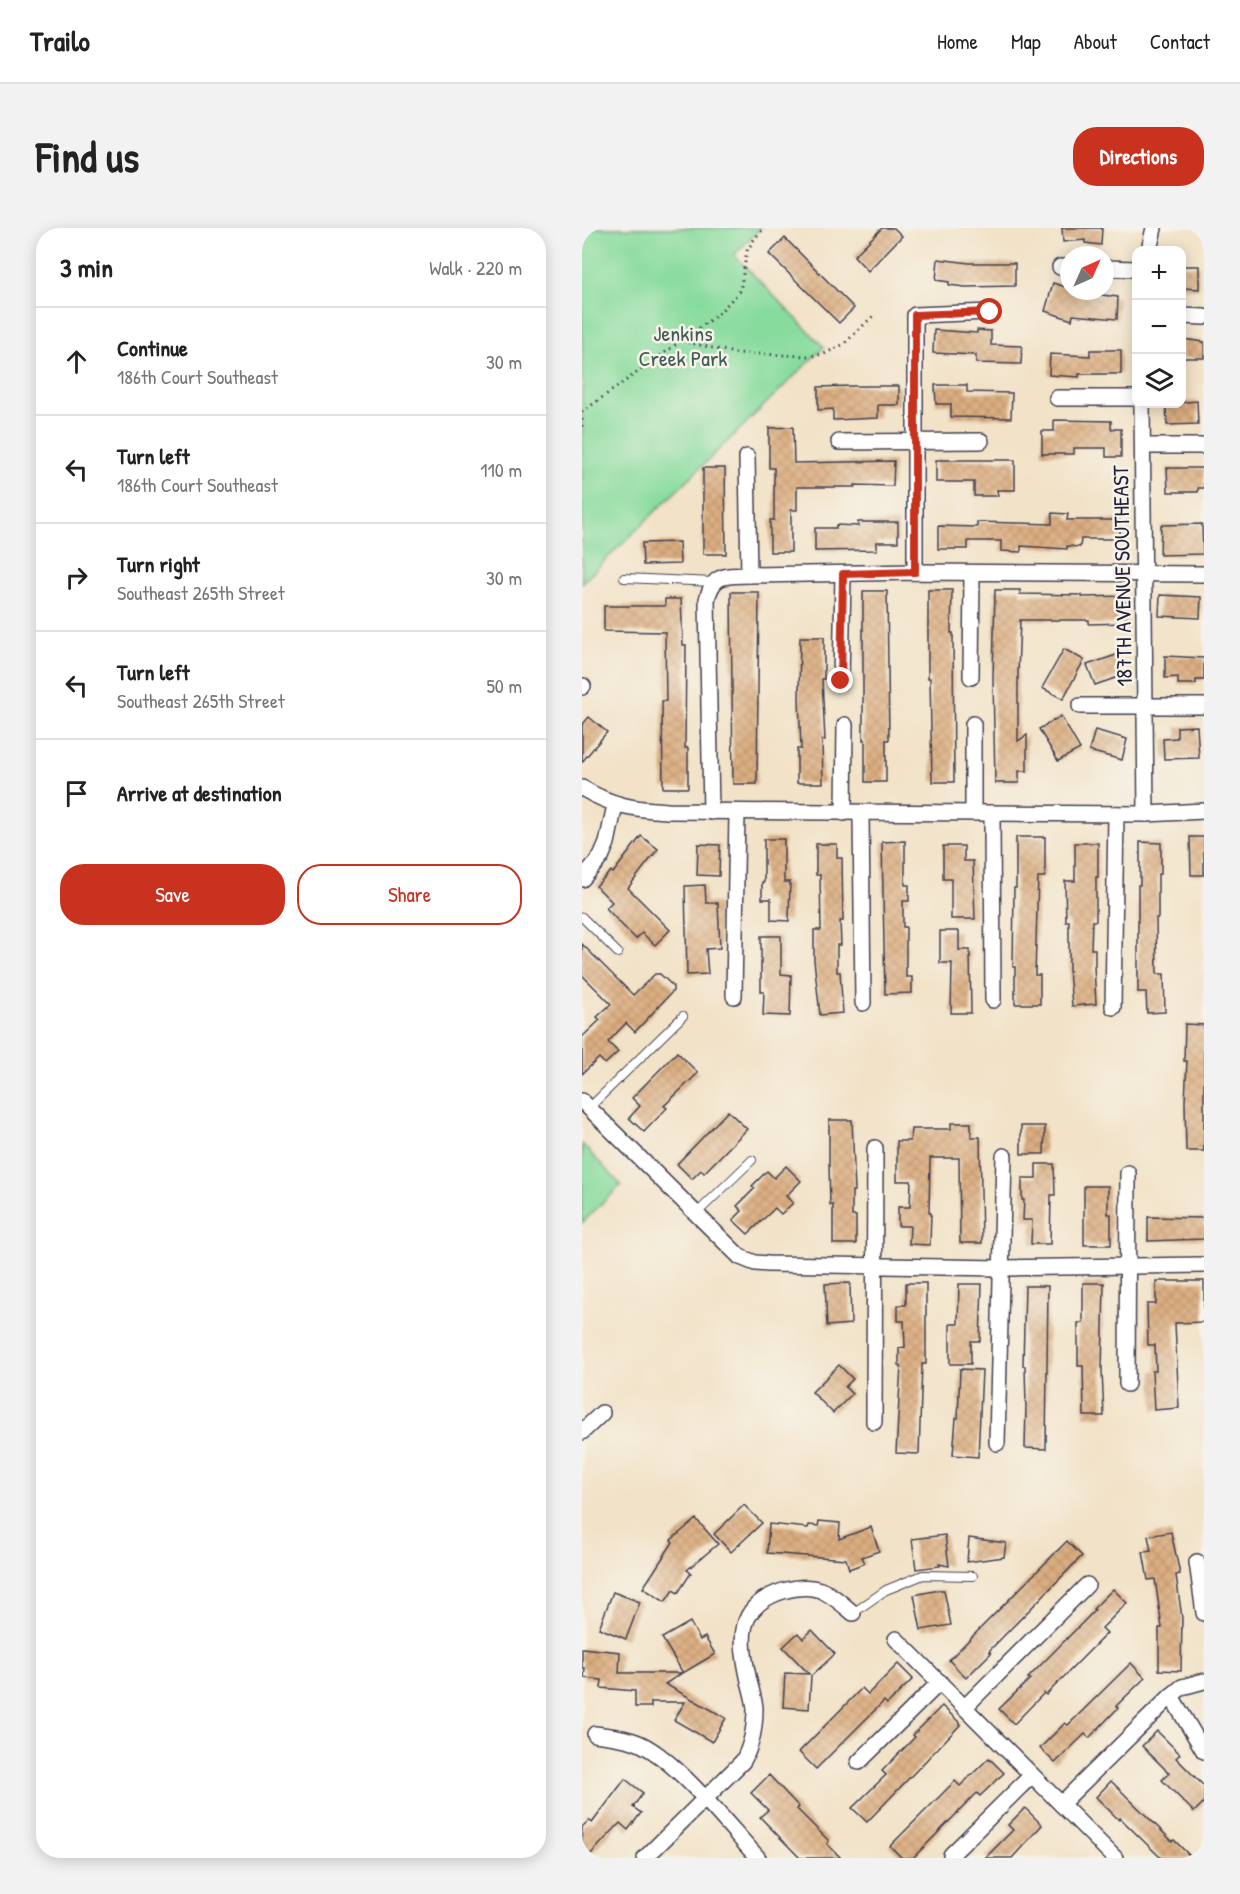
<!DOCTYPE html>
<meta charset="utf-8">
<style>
body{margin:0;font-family:"Patrick Hand",sans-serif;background:#f2f2f2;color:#222}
.controls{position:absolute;right:18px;top:18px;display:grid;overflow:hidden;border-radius:12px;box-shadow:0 3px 15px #0003}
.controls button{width:54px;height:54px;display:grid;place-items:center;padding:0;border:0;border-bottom:2px solid #e0e0e0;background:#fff;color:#222;font:30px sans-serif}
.compass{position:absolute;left:478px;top:18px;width:54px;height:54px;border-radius:50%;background:#fff;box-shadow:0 3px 15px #0003;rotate:45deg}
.stop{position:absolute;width:18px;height:18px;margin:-14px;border:4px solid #c8321e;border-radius:50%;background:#fff}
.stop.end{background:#c8321e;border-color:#fff;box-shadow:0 2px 6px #0008}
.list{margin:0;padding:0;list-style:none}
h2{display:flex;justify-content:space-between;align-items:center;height:78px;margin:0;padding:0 24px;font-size:26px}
h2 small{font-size:20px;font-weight:400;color:#767676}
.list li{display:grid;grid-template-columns:39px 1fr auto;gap:18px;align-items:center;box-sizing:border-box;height:108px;padding:0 24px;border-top:2px solid #e0e0e0}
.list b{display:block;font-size:22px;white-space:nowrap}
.list p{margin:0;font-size:20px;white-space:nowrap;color:#767676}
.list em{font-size:20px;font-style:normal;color:#767676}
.actions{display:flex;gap:12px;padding:18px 24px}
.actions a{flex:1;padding:14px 0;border:2px solid #c8321e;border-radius:24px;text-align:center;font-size:21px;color:#c8321e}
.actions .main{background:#c8321e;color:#fff}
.icon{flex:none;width:33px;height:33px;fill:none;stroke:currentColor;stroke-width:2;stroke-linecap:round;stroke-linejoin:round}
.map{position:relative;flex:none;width:622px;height:1630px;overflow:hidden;border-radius:24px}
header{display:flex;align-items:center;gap:36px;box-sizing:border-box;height:84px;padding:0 30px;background:#fff;border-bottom:2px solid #e0e0e0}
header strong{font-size:28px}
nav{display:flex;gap:33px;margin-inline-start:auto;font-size:21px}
.intro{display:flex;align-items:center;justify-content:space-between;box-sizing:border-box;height:144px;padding:0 36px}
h1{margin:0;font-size:42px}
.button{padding:15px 27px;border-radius:24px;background:#c8321e;color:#fff;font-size:21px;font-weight:700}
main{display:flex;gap:36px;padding:0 36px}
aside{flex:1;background:#fff;border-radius:24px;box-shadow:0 3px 15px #0003}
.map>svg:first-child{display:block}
.park{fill:#87db9d;stroke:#547e6c;stroke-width:1.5}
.building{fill:url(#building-cross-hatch)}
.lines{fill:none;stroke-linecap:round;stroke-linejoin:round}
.lane-casing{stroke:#413f50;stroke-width:10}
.street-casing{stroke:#413f50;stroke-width:18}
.path{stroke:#413f50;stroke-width:3;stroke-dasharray:1.5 4.5;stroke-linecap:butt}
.lane{stroke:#fff;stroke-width:8}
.street{stroke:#fff;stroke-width:15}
.route{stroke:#c8321e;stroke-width:8}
.labels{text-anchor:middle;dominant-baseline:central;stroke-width:5;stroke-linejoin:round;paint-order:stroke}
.park-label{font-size:22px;fill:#405a58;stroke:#f7f3e8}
.street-label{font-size:22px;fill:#22223b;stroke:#f7f3e8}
</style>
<header>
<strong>Trailo</strong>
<nav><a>Home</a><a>Map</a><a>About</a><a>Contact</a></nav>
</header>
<div class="intro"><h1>Find us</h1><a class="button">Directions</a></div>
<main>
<aside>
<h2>3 min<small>Walk · 220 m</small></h2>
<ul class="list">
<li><svg class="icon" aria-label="ahead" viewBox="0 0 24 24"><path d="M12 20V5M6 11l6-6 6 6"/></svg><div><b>Continue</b><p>186th Court Southeast</p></div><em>30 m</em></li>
<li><svg class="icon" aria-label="left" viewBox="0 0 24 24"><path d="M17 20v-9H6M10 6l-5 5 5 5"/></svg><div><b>Turn left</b><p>186th Court Southeast</p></div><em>110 m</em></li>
<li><svg class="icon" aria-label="right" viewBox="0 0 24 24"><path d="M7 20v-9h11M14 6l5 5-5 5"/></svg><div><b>Turn right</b><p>Southeast 265th Street</p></div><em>30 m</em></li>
<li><svg class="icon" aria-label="left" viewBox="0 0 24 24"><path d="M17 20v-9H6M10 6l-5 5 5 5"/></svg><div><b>Turn left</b><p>Southeast 265th Street</p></div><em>50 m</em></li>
<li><svg class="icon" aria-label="arrive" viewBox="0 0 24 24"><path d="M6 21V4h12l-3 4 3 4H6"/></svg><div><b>Arrive at destination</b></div></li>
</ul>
<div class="actions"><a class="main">Save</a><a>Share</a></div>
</aside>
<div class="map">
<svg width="622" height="1630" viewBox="0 0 622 1630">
<defs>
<pattern id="building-cross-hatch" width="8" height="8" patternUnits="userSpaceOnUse" patternTransform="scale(1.5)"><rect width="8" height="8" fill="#dcae81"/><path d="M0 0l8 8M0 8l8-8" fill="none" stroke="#bc9570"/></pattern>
</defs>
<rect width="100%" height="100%" fill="#f7f3e8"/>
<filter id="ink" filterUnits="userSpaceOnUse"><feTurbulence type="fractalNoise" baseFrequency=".0167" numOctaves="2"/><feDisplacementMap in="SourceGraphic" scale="12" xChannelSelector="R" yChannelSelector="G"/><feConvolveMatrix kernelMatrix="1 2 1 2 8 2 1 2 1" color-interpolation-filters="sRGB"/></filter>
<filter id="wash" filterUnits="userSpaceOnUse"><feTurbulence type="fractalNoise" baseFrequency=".008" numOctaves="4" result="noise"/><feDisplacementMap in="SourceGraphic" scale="24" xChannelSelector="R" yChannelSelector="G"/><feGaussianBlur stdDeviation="1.35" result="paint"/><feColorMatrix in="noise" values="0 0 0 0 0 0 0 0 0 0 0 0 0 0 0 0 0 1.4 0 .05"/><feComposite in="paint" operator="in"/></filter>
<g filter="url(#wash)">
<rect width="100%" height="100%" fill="#f2e2c7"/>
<!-- park -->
<g class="park">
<path d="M0,0H179L152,27L242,119L0,355Z"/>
<path d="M0,916L39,957L0,995Z"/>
</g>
<g id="blocks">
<!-- building -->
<g class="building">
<path d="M300,0H312L320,8L286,43L272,28Z"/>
<path d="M480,0H520L519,17L503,15V12L481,14Z"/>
<path d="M203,10L272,80L257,95L187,26Z"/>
<path d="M356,31L387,35H433V58L383,59L367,57V54L354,52Z"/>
<path d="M600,38H617V61L600,60Z"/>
<path d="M471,55L487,60V63L536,69L535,91L491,87L490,92L463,83Z"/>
<path d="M352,102L395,105V102L409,103V117L440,118L439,136L394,135V127L351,125Z"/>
<path d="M600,111L622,114V130H600Z"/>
<path d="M508,122H539V146H497V149L467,147L468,126L508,128Z"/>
<path d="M353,157H385V164L430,165L429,190L369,189V176H354Z"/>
<path d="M270,158H317V177H296V190L251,192V181L236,182V159Z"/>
<path d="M615,173L616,196L585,197L584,176Z"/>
<path d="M472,192L529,193V201H539V229H524V220H492V226H460V203H472Z"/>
<path d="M211,199L212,235L312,233L311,258L273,257V259H215V282H209V324H188V292H192V240H187V200Z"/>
<path d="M354,232H433V262H415L416,268H392V254H354Z"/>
<path d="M121,240H143L144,326H121Z"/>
<path d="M585,240H622V260H616V264H586Z"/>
<path d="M470,285L486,286L485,292H538V311H499L498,319L485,318V321L439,318V324L419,323V313H386V321H356V298L395,299V294L470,296Z"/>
<path d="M276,294H316V314H295V322L233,323V300H254V297L276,298Z"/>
<path d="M620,296L621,326L578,327L579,297Z"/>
<path d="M97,314L98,336L61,337L60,315Z"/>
<path d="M346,362H370L369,405H371L372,554H350L348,450H346Z"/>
<path d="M413,362H438V366L500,367V369L543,368L544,395L507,396V392H438L436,446V513L445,507V543H437V555H413L411,450Z"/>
<path d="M281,363H305L307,512H304V554H283V512H281Z"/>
<path d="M149,364H177L175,556H151Z"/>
<path d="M578,367L619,369L618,390L577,388Z"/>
<path d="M83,371H99L101,417H104L103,520H106V560H81L80,473H84L83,404L22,403V378H83Z"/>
<path d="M218,409H242V451H240L243,512H240L241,555H215V521H219L217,471Z"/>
<path d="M482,421L502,432L481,471L460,460Z"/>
<path d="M534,427L542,447L513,457L505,437Z"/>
<path d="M583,428L622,430V452H614V456H596V449L583,450Z"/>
<path d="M479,488L498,521L476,533L457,501Z"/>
<path d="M7,489L25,504L0,534V497Z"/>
<path d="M615,498L617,530L582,531L581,511L595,510V499Z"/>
<path d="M513,502L545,511L540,532L507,523Z"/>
<path d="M59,608L76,621L46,660L88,702L73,717L60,705L54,711L40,697L24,680L30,674L14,658L29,643L31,645Z"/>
<path d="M434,609H463V649H456L453,747H458V776H433V739H431L432,660H434Z"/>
<path d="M608,609H622V647H609Z"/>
<path d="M182,611H202V654H208L207,693L189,692V671H180V654H182Z"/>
<path d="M323,613V657H327V673H321V699H324V749H330V765L303,766L300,614Z"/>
<path d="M558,614L579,615V646H576V690H574L575,746H582L583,784L565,785L564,764H556V657H558Z"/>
<path d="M493,615H516V649H514V693H510L509,721H513V738H512L514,776L490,778L487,742V693L484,694L483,653H493Z"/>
<path d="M116,616L138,617L137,648L115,647Z"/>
<path d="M234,616H255V630H260L261,693H258L259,717H255V744H258L261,785L238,787L232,732V702H239L238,647H234Z"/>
<path d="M361,618H382V633H391L393,691H369V651H361Z"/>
<path d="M123,657L124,675H136L138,720L124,721L126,746L105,747L103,658Z"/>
<path d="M358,703H377V722H388L389,785H369L370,735H358Z"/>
<path d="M179,708H199V746L209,747L208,788L181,787L182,764H179Z"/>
<path d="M0,716L51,767L73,746H78L91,758V763L53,804L44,795L26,814L36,824L23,836L17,830L0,846V809L18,792L15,789L29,776L0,747Z"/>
<path d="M603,796L622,797V923H604L603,874L605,833H602Z"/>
<path d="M95,824L116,845L82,878L85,880L62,904L47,890L58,878L50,870Z"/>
<path d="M146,883L165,901L122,945L119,942L110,951L95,936Z"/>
<path d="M247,892H270L273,963H270V988H274V1016H251V977H248L247,936Z"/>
<path d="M369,895H389V909H398L400,1015H378L377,930H348L347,985H349L348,1017L327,1016L328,998H316V979H328L329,953H315V913H328L329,901H369Z"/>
<path d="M439,898H463L462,926H439Z"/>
<path d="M454,936H472L473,967H469L468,1016H449L450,992H441L442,972H440V950H454Z"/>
<path d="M204,938L219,953L204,968L211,975L199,986L193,980L166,1006L151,992L160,983L155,978L173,960L170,958L185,943L192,950Z"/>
<path d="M502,958H526V986H529V1017H502Z"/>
<path d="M566,989L622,990V1011L566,1013Z"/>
<path d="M574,1053H622V1094L593,1095L597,1180L572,1182L570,1143H574L573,1117H566L565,1076H574Z"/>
<path d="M268,1055L269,1096L245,1098L243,1056Z"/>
<path d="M324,1055H344V1136H340L337,1226L314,1225L319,1137H317V1120L323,1119L322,1093H316V1077H324Z"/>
<path d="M501,1055H522L520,1143L522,1188H502L501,1138H496V1095H501Z"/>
<path d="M377,1056H400L398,1113H389V1136H368V1096H376Z"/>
<path d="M443,1058H466L464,1221L443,1220L444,1179L443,1138H441Z"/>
<path d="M257,1137L271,1151L263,1159L270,1166L251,1185L230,1164Z"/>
<path d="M378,1141L400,1142L396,1229L371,1227L374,1190H376Z"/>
<path d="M162,1277L180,1295L149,1324L132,1306Z"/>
<path d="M114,1291L136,1316L105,1342L109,1345L96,1365L91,1362L83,1374L61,1360L91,1314L89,1312Z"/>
<path d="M237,1293L258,1295L257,1311L289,1299L297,1323L280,1329L283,1335L267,1341L264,1331L185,1325L187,1296L226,1300L227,1297L236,1298Z"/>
<path d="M589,1304L598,1346L594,1347L600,1390L599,1443L577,1442V1400H580L573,1351L566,1352L561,1324L569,1323L566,1308Z"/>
<path d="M363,1307L367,1338L357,1336L358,1338L334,1341L330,1311Z"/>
<path d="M387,1310L424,1315L422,1329L385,1334Z"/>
<path d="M485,1313L500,1328L407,1423L409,1425L384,1450L367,1432Z"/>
<path d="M531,1361L545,1375L520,1400L525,1405L464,1467L462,1465L432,1496L417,1481L448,1451L446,1450L513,1382L511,1381Z"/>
<path d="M357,1362H362L369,1397L339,1402L332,1367Z"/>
<path d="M31,1364L58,1374L44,1411L17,1400Z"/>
<path d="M108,1394L118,1412L123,1409L133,1426L101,1445L80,1410Z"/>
<path d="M230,1402L253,1426L229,1448L227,1481L201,1479L203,1445L227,1446L201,1419L216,1405L221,1411Z"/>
<path d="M0,1420L38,1424L37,1445H100L83,1456L144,1490L130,1514L92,1492L103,1474H69V1479H53V1463L19,1460L20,1452L2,1450L3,1440H0Z"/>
<path d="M549,1435L563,1450L534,1478L536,1480L507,1510L503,1506L473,1535L458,1520L483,1495L486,1497Z"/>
<path d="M316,1436L331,1451L305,1476L302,1473L234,1541L217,1524L280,1460L286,1466Z"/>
<path d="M360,1478L379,1496L285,1594L270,1580L304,1547L300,1543L333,1509L331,1507Z"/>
<path d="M575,1503L598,1526L594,1530L622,1558V1574L612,1584L580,1552L587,1545L560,1518Z"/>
<path d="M407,1530L422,1545L398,1568L395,1565L331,1630H320L308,1618L373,1553L378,1558Z"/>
<path d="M187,1547L217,1579L215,1581L247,1613L245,1616L259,1630H218L178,1589L186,1582L169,1565Z"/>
<path d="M43,1551L61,1565L51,1579L59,1585L46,1602L38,1595L5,1630H0V1599L7,1592L10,1595Z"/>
<path d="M529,1553L590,1613L592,1612L610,1630H579L538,1590L537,1592L514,1569Z"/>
<path d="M443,1580L460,1597L430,1630H403L431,1602L426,1597Z"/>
</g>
</g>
</g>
<g filter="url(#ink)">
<use href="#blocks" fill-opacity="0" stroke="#413f50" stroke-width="1.5"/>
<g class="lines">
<defs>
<g id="lane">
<path d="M42,350L132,354"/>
<path d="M0,689L36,725"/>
<path d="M7,880L101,788"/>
<path d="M114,986L170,932"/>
<path d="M271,1385L304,1362L341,1347L391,1348"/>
</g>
<g id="street">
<path d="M567,22L572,0"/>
<path d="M478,39H487"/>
<path d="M523,40L554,41"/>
<path d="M600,88L622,89"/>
<path d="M475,170H554"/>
<path d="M560,176L564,586"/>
<path d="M257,214L399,213"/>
<path d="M561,218H622"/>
<path d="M165,229L167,347"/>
<path d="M333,344V87L408,84"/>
<path d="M389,449L390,345"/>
<path d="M259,453L261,346"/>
<path d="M0,459L1,458"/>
<path d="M498,478H622"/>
<path d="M391,496V585"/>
<path d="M0,560C30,578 51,581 86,583L564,586L622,583"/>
<path d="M129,584L125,372C131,345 143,348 167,347L333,344L622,346"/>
<path d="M262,585L263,497"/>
<path d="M279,585L281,775"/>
<path d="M410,585L411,772"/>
<path d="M0,651L19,629L25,615L33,577"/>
<path d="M152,768L155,585"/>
<path d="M531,779L534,586"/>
<path d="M0,873L158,1029L173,1035L186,1036L418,1040L622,1037"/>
<path d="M545,1156L546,945"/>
<path d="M292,1194L293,920"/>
<path d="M0,1204L20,1185"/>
<path d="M415,1215L422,928"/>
<path d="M615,1334L622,1385"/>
<path d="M314,1411L533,1630"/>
<path d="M589,1468L622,1523"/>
<path d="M383,1479L505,1357"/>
<path d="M13,1506C26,1508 41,1509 54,1514C92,1528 147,1599 176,1630"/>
<path d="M277,1534L358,1454"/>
<path d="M479,1576L589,1468L600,1459L622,1453"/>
<path d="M369,1627L450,1547"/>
<path d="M63,1630L161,1533C170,1517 173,1498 173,1480C172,1471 169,1461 167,1453C158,1412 153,1378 201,1363C235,1353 246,1364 271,1385"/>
</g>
</defs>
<!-- lane casing -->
<use href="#lane" class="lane-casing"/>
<!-- street casing -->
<use href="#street" class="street-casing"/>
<!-- path -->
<g class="path">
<path d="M100,113L153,125L228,128L242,126L262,116L292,87"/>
<path d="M0,184L135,87L158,63L165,23L173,10L182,0"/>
<path d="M0,191V199"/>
</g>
<!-- lane -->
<use href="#lane" class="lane"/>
<!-- street -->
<use href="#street" class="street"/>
</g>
</g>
<g class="lines" filter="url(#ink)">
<!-- route -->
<path class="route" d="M259,453L261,346L333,344V87L408,84"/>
</g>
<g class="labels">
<!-- park labels -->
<g class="park-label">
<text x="101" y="105">Jenkins<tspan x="101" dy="25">Creek Park</tspan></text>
</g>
<!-- street labels -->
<g class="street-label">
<text transform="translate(540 348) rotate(-91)">187TH AVENUE SOUTHEAST</text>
</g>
</g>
</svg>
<div class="controls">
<button>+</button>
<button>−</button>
<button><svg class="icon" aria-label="layers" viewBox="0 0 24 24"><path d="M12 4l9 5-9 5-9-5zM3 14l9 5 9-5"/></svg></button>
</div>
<svg class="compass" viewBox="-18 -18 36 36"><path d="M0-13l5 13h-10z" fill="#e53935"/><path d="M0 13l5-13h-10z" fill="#767676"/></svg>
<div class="stop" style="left:408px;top:84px"></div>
<div class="stop end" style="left:259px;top:453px"></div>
</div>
</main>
